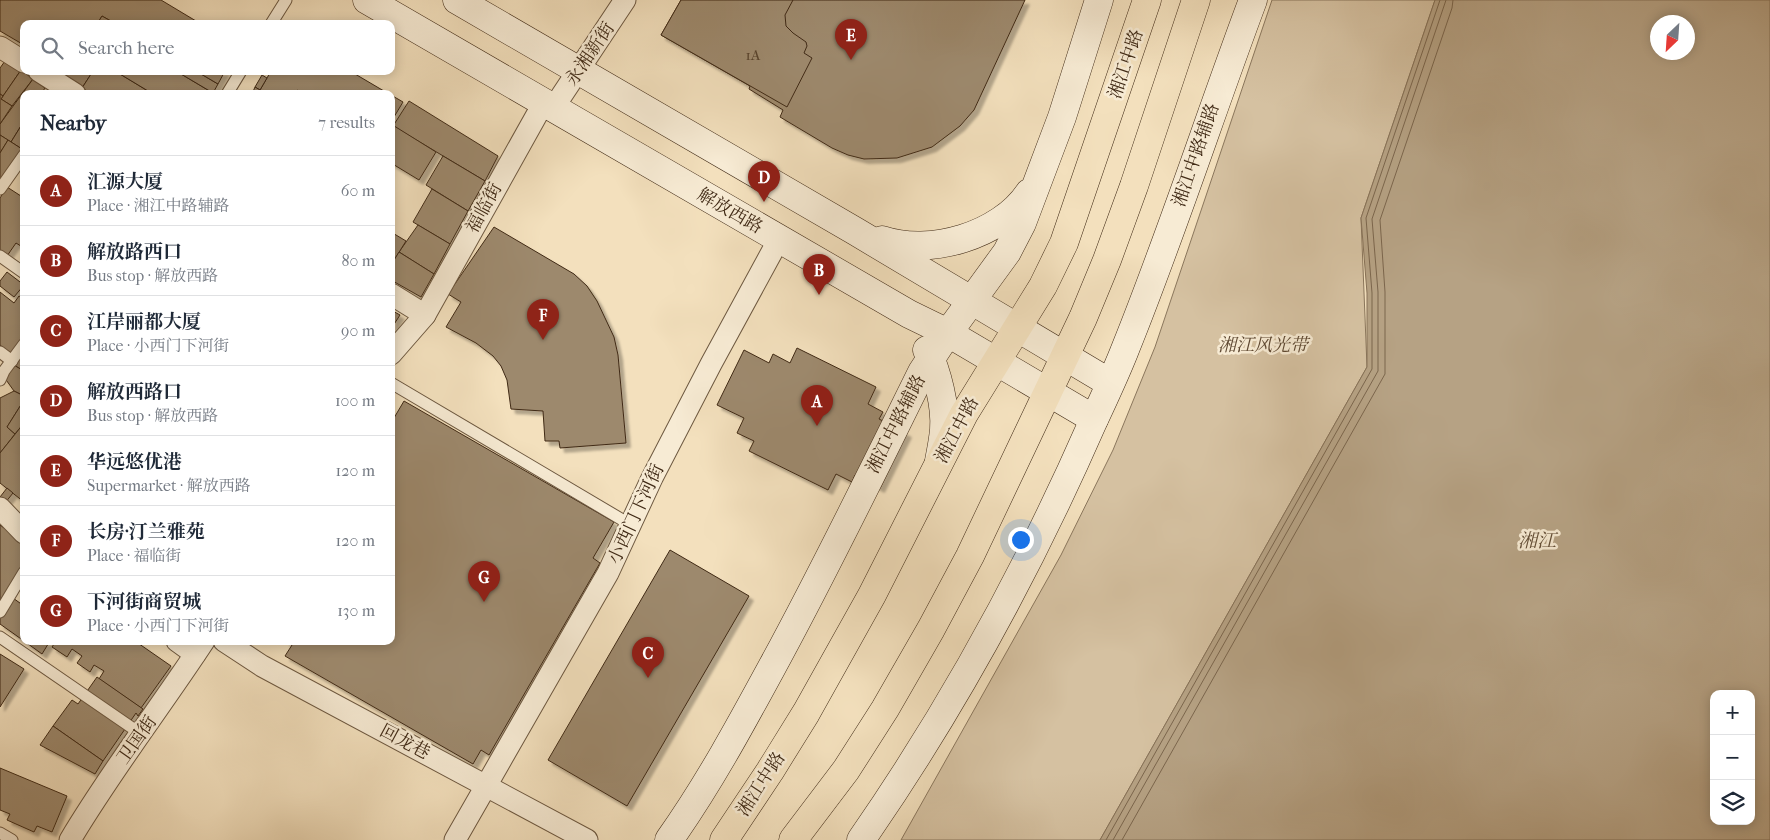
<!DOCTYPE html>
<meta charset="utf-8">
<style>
body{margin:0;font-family:"IM FELL French Canon","Noto Serif SC",serif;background:#f2f2f3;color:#1f2937}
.controls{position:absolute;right:15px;bottom:15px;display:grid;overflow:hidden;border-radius:10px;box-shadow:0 2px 12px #0003}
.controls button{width:45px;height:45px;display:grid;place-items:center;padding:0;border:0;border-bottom:1px solid #e0e1e3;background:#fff;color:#1f2937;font:25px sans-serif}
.compass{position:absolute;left:1650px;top:15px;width:45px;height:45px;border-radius:50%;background:#fff;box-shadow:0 2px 12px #0003;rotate:205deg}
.you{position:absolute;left:1020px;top:539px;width:18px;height:18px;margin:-12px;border:4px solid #fff;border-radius:50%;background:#1a73e8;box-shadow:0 0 0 8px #1a73e833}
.badge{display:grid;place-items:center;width:32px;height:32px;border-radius:50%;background:#8f2418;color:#fff;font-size:16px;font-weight:700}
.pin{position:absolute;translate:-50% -41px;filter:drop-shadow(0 1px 2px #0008)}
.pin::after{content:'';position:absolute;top:26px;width:18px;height:15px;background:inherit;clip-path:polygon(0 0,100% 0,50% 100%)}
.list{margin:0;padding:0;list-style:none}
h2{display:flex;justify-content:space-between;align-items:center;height:65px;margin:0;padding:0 20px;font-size:21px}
h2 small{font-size:16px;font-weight:400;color:#747a83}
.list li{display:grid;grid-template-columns:32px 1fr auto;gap:15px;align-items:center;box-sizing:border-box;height:70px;padding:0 20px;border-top:1px solid #e0e1e3}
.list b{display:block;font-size:19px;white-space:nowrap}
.list p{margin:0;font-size:16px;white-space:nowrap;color:#747a83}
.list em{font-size:16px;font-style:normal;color:#747a83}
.icon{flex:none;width:28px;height:28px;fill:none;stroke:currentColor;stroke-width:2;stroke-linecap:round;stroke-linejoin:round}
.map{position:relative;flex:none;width:1770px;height:840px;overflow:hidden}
.search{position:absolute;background:#fff;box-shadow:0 2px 12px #0003;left:20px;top:20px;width:375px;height:55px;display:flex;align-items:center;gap:12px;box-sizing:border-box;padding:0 18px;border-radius:10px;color:#747a83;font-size:19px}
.panel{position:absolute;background:#fff;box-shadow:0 2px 12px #0003;left:20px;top:90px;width:375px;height:555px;border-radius:10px}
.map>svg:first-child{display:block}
.green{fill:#d5c1a1;stroke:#8a765c}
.water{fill:#b6a284;stroke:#877258;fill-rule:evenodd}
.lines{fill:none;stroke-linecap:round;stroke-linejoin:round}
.shore{stroke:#7b664d;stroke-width:1}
.building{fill:#9d896d;stroke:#402a16;filter:url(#shadow)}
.lane-casing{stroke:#6d5840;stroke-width:13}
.street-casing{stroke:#6d5840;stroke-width:23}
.secondary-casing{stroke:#402a16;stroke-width:29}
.primary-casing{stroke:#402a16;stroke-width:29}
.lane{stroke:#f7ebd4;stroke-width:11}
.street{stroke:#f7ebd4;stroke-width:21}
.secondary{stroke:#f7ebd4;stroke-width:28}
.primary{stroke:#f3e0bd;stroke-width:28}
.labels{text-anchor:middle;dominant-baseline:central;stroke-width:5;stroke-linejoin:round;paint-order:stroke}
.number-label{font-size:15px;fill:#57422c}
.street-label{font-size:18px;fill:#402a16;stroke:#f7ebd4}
.park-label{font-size:18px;font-style:italic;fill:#5e4832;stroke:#f7ebd4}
.water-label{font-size:19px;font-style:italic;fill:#634e37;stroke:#f7ebd4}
</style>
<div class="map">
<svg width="1770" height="840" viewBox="0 0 1770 840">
<defs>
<filter id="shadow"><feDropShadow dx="4.5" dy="4.5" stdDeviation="1" flood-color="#0004"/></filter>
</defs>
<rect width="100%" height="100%" fill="#f3e0bd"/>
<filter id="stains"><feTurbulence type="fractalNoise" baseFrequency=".004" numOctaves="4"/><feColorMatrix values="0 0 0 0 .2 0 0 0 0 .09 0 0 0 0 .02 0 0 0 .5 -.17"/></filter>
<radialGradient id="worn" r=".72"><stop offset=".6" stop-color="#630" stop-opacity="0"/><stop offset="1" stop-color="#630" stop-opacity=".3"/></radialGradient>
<!-- green -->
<path class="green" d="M1272,0H1435L1361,218L1367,367L1100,840H901L1061,555L1113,450L1155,347Z"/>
<!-- water -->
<path class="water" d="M1435,0H1770V840H1100L1367,367V293L1361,218ZM1658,22H1688V52H1658ZM1714,694H1751V821H1714Z"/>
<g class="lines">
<!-- shore -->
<g class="shore">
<path d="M1106,840L1372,369V293L1366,218L1440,0"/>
<path d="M1113,840L1378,371V292L1372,219L1446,0"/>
<path d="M1122,840L1385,374V292L1380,220L1452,8L1453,0"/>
</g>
</g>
<!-- building -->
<g class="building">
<path d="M0,0H161L201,24H116L102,16L97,24H24V45L0,31Z"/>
<path d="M681,0H1025L974,110L960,126L932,147L897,158L864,159L848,155L832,148L780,117L783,110L749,89L750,86L661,35Z"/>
<path d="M681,0H793L785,15L786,26L793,33L806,42L807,46L804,53L812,58L787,107L661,35Z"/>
<path d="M102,16L116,24H97Z"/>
<path d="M5,61L21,70L3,96L0,94V68Z"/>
<path d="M21,70L33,79L12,106L1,99Z"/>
<path d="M68,71H93L82,88L65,78Z"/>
<path d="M93,71H115L153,94H92L82,88Z"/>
<path d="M115,71H176L213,93L153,94Z"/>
<path d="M176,71H196L218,84L213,93Z"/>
<path d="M196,71H225L218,84Z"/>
<path d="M271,71H350L389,94H304L297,90L295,94H267L260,90Z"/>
<path d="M262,75L267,78L260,90L255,87Z"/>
<path d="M33,79L45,88L41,94H24V121L11,142L0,135V124Z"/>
<path d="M255,87L260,90L267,94H252Z"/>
<path d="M0,94L3,96L1,99L12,106L0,124Z"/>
<path d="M391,95L403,102L391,122Z"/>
<path d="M409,101L498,156L485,181L393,126Z"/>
<path d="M24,121V146L22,149L11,142Z"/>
<path d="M391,124L436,152L419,180L391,163Z"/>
<path d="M0,135L8,140L0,153Z"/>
<path d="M8,140L22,149L0,180V153Z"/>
<path d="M443,156L485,181L468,211L426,185Z"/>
<path d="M7,187L24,198V248L16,243L7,256L0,251V198Z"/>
<path d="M432,189L468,211L450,244L413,222Z"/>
<path d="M418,225L450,244L434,274L399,252Z"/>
<path d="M494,227L574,274L587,286L597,301L614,337L618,355L626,443L560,448L559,441H545L543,411L511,409L507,380L501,366L493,356L476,343L446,327L461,302L448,294Z"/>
<path d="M391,232L406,241L391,265Z"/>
<path d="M399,252L434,274L421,297L391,280V265Z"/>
<path d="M7,272L24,285L14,297L0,286V281Z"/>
<path d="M0,292L14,303L19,296L24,299V338L11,354L0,345Z"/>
<path d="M391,310L400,315L391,329Z"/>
<path d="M24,348V371L12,364Z"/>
<path d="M797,348L876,387L868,404L883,412L879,419L907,433L880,488L855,475L852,482L836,474L828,490L749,451L754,441L737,433L744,418L717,405L744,350L769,363L773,354L790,363Z"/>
<path d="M12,364L24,371V396L14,391L4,377Z"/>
<path d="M14,391L24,396V400L7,427L15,434L0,453V398Z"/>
<path d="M24,400V423L15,434L7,427Z"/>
<path d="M404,401L614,522L593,558L600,563L489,755L481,750L473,764L285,656L292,645L285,641H391V423Z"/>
<path d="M24,423V502L0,483V453Z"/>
<path d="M7,488L13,493L5,503L0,497Z"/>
<path d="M0,525L24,543V565L0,605Z"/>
<path d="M670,550L749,596L627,806L548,760Z"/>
<path d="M13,598L24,606V641L0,624V617Z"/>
<path d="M24,641H50L42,654Z"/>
<path d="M56,641H135L171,666L141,708L99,679L104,671L94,665L90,672L77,663L82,656L72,649L67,657L52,647Z"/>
<path d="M0,654L24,669L0,707Z"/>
<path d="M97,677L143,709L138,716L136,713L103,761L53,726L72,700L78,704Z"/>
<path d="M53,726L103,761L95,774L40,745Z"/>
<path d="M0,768L67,796L52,832L37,826L34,832L7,820L10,814L0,810Z"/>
</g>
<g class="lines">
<defs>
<g id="lane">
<path d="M271,24L286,0"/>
<path d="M227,94L241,71"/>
<path d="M0,189L24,155"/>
<path d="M0,256L24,273"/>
<path d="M0,352L12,361"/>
<path d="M0,380L4,371L24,344"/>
<path d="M391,383L631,525"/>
<path d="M0,612L24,572"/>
<path d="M0,637L141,734"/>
<path d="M0,833L12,840"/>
</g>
<g id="street">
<path d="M0,47L24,62"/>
<path d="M39,71L75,94"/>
<path d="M554,107L625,0"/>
<path d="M391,294L425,315"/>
<path d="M391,354L425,315L544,102"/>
<path d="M0,508L24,533"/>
<path d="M177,641L195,654"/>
<path d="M224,641L262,666L587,840"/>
<path d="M70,840C111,771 160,708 204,641"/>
<path d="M455,840L608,573L652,478L711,364L779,239"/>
</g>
<g id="secondary">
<path d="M367,0L909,314L948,333L1094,419"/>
<path d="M457,0L855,231L1110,383"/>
<path d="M882,240C930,256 1000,236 1029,193"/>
<path d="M927,350C937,372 946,406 944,430C943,440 941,451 939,461"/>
<path d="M669,840C708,785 740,726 772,667C825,570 873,471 922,372L943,340L1007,252L1022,223L1062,117L1099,0"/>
<path d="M861,840C952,709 1028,570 1092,424C1104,398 1116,373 1126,347C1172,233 1210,115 1253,0"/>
</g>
<g id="primary">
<path d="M724,840L770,771L806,713L872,595L964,414L1043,286L1064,243L1147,0"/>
<path d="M793,840L846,770L885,709L931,629L970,556L1083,318L1107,260L1134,186L1196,0"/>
</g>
</defs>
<!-- lane casing -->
<use href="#lane" class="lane-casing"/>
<!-- street casing -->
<use href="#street" class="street-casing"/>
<!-- secondary casing -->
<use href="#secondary" class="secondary-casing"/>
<!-- primary casing -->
<use href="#primary" class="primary-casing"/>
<!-- lane -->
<use href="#lane" class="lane"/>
<!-- street -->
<use href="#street" class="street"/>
<!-- secondary -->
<use href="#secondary" class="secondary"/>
<!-- primary -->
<use href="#primary" class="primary"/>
</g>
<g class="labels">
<!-- number labels -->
<g class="number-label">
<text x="753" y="55">1A</text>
</g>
<!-- street labels -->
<g class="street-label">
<text transform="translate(590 54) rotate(-56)">永湘新街</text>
<text transform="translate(1126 64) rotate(-71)">湘江中路</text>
<text transform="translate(1196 155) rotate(-71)">湘江中路辅路</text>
<text transform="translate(484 208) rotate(-61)">福临街</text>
<text transform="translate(730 211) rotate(30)">解放西路</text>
<text transform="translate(896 424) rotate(-63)">湘江中路辅路</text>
<text transform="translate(957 430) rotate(-62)">湘江中路</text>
<text transform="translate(636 514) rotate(-65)">小西门下河街</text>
<text transform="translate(137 740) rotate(-55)">卫国街</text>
<text transform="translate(405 742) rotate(28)">回龙巷</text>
<text transform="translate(761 784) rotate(-57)">湘江中路</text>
</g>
<!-- park labels -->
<g class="park-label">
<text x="1263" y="345">湘江风光带</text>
</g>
<!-- water labels -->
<g class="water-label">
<text x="1537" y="541">湘江</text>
</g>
</g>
<rect width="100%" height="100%" filter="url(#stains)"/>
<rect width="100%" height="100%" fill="url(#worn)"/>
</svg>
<div class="controls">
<button>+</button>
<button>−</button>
<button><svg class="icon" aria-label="layers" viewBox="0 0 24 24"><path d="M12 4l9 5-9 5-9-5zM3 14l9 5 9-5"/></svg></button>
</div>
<svg class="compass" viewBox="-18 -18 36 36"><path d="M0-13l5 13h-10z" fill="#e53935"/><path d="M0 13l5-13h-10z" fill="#747a83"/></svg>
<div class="you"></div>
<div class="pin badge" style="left:817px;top:426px">A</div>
<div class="pin badge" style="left:819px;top:295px">B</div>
<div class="pin badge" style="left:648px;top:678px">C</div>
<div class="pin badge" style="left:764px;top:202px">D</div>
<div class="pin badge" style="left:851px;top:60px">E</div>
<div class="pin badge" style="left:543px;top:340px">F</div>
<div class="pin badge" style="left:484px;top:602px">G</div>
<div class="search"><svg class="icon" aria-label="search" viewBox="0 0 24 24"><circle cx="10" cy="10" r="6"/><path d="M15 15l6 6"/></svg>Search here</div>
<section class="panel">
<h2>Nearby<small>7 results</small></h2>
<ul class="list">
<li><span class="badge">A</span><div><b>汇源大厦</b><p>Place · 湘江中路辅路</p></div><em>60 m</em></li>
<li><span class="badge">B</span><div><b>解放路西口</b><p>Bus stop · 解放西路</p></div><em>80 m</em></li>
<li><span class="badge">C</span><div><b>江岸丽都大厦</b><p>Place · 小西门下河街</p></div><em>90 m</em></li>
<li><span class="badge">D</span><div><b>解放西路口</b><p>Bus stop · 解放西路</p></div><em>100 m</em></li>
<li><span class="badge">E</span><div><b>华远悠优港</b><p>Supermarket · 解放西路</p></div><em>120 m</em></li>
<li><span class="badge">F</span><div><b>长房·汀兰雅苑</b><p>Place · 福临街</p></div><em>120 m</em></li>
<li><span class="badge">G</span><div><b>下河街商贸城</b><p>Place · 小西门下河街</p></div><em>130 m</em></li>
</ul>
</section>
</div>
